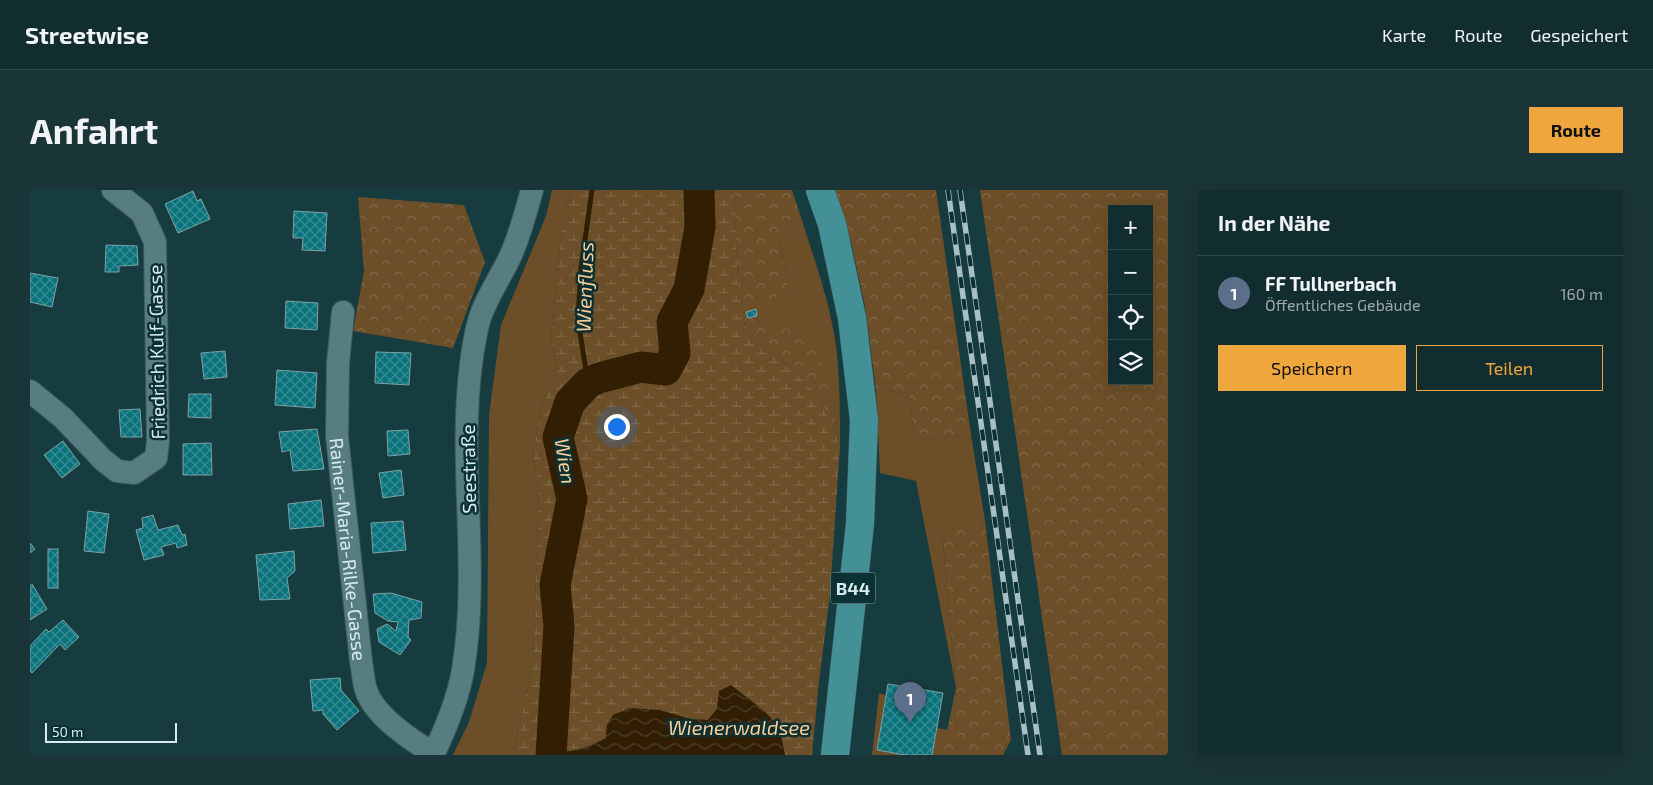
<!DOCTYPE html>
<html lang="de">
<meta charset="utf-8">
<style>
body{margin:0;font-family:"Exo 2",sans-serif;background:#1a3537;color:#f1f3f6}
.controls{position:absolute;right:15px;top:15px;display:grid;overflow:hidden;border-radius:0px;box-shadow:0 5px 20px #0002}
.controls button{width:45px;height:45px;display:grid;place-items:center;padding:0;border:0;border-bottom:1px solid #30494b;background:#112d2f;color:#f1f3f6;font:25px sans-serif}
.scale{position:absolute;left:15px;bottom:12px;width:132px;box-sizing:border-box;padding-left:5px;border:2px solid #d7ebed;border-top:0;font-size:14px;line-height:18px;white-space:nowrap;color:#d7ebed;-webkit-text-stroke:4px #0b3135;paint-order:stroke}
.you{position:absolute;left:586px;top:236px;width:18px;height:18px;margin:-12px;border:4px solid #fff;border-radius:50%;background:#1a73e8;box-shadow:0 0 0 8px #1a73e833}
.badge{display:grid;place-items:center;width:32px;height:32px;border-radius:50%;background:#efa73d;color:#fff;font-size:16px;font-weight:700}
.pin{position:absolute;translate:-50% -41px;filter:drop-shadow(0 1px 2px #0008)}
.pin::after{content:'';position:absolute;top:26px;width:18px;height:15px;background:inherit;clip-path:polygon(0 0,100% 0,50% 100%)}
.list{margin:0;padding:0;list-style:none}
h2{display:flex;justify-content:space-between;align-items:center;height:65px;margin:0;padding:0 20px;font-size:21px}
h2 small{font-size:16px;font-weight:400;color:#9ca8aa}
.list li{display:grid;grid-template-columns:32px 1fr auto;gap:15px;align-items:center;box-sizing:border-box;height:75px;padding:0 20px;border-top:1px solid #30494b}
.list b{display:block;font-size:19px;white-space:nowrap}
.list p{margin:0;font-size:16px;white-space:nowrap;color:#9ca8aa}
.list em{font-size:16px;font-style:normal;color:#9ca8aa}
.actions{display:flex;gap:10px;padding:15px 20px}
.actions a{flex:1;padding:11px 0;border:1px solid #efa73d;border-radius:0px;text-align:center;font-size:18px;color:#efa73d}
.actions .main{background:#efa73d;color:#111}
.icon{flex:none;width:28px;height:28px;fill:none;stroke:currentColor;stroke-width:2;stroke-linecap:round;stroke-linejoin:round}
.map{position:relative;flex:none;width:1138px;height:565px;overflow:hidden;border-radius:0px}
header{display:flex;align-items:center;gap:30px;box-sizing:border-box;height:70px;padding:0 25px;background:#112d2f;border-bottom:1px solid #30494b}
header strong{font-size:24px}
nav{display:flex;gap:28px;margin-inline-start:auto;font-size:18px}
.intro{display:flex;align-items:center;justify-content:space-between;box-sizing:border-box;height:120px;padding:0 30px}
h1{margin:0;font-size:35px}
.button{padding:12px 22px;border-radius:0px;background:#efa73d;color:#111;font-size:18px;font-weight:700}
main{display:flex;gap:30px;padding:0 30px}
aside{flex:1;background:#112d2f;border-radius:0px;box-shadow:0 5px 20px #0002}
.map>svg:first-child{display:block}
.green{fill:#6c4f28}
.forest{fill:url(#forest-crowns);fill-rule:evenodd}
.wetland{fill:url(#wetland-marsh)}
.water{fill:url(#water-waves)}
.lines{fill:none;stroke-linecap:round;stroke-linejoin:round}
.stream{stroke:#321f03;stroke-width:5}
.river{stroke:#321f03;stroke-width:31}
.building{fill:url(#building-cross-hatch);stroke:#7ca2a6}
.minor-casing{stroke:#3c5a5e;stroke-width:24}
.major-casing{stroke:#3c5a5e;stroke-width:29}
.minor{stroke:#587d80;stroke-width:22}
.major{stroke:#449097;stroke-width:28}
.rail-casing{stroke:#a8c0c3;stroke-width:5.5}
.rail{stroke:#0b3135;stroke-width:4;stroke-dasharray:11;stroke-linecap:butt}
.labels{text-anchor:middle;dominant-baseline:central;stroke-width:5;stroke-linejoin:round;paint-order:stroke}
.shield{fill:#0b3135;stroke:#9ab3b6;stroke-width:1}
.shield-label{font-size:18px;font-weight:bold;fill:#d7ebed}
.street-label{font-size:19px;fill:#d7ebed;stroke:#0b3135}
.water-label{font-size:20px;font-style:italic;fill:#fcce94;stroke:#0b3135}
</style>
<header>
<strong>Streetwise</strong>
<nav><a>Karte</a><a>Route</a><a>Gespeichert</a></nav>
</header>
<div class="intro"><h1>Anfahrt</h1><a class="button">Route</a></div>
<main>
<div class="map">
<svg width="1138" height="565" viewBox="0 0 1138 565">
<defs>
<pattern id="forest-crowns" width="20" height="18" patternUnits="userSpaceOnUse" patternTransform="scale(1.25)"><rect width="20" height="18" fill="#6c4f28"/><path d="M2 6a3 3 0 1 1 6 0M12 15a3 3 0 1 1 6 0" fill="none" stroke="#806848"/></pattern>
<pattern id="wetland-marsh" width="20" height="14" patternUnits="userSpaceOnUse" patternTransform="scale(1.25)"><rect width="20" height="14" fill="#6c4f28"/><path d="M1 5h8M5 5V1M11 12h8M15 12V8" fill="none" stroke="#806848"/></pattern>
<pattern id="water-waves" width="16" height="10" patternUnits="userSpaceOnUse" patternTransform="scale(1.25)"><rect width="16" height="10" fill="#321f03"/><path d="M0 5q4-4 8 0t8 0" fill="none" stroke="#4f4028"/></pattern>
<pattern id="building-cross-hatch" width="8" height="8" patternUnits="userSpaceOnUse" patternTransform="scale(1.25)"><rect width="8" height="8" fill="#09727a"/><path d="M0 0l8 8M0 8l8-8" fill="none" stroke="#388d94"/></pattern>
</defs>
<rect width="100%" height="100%" fill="#173c3f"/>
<!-- green -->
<g class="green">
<path d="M522,0H540L532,36L521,150L528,183L512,214L503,263L509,300L503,472L483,565H423L439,532L457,473L459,225L471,135L516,26Z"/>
<path d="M771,27C784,69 800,112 806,156C810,189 810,222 810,256L804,220L729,135L725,115L759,101L750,54Z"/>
<path d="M846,200L878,203L884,240L894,250L941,245L955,331L912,342L926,498L886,291L850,283Z"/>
<path d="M849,503L856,505L847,560L875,565H842Z"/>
<path d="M907,538L918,540L912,565H902Z"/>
</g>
<!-- forest -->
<g class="forest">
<path d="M704,0H762L771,27L750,54L759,101L725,116L729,135L782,142L804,220L810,256L803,236L786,202L753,171L717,144L708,94Z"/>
<path d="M804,0H906L941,245L894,250L884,240L878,203L846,200L835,116L821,52Z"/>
<path d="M950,0H1138V561L1136,565H1032ZM1082,19H1119V191H1082Z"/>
<path d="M328,7L434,15L455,72L423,158L323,141L334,81Z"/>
<path d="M955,331L981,550L973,565H912L926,498L912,341Z"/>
</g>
<!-- wetland -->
<path class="wetland" d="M540,0H704L708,94L717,144L753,171L786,202L803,236L810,256L800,404L789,491L782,565H755L749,536L689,501L687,519L678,530L660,529L630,520L577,534L576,548C551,561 536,565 508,558L506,565H483L503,472L509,300L503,263L512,214L528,183L521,150L532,36Z"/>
<!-- water -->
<path class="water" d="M701,495L733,520L749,536L755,565H506L507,558C536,565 551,562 576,548L577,534L583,525L599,518L630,520L660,529L678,530L687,519L689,501Z"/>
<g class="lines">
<!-- stream -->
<path class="stream" d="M558,193L548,130L551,78L562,0"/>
<!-- river -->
<path class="river" d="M521,565L529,436L525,395L542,309L528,247L540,212L558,193L569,188L611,177L636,180L645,163L642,132L659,99L670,37L669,0"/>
</g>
<!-- building -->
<g class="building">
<path d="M163,1L167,11L171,9L180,29L148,43L135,14Z"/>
<path d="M264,21L297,23L295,61L272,60L273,48H263Z"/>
<path d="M76,55L107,56L108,75L89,76V82H75Z"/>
<path d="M0,83L28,88L22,117L0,112Z"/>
<path d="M256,111L288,113L287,140L255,138Z"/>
<path d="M726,119L727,126L718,128L716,122Z"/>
<path d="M195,161L197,187L174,189L171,163Z"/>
<path d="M346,162L381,163L379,195L345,193Z"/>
<path d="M247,180L287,183L285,218L245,215Z"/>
<path d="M159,204H181V228L158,227Z"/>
<path d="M110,219L112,247H91L89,220Z"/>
<path d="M287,239L294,279L263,281L260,260L252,262L249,242Z"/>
<path d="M378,240L380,264L358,266L357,241Z"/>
<path d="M33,251L50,274L32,288L14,265Z"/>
<path d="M181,253L182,285H153V254Z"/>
<path d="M371,280L374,305L353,308L349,283Z"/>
<path d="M291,310L294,336L260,339L258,314Z"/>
<path d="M58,321L79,324L74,363L54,361Z"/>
<path d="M123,325L128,340L148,335L152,345L155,344L157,355L147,358L146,353L131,357L134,365L114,370L106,340L113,338L112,328Z"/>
<path d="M373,331L376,360L343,363L341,333Z"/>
<path d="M0,353L5,359L0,363Z"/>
<rect x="18" y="359" width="10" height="39"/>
<path d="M264,361L265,381L257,388L260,409L230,410L226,365Z"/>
<path d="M2,394L17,419L0,430V396Z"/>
<path d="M361,403L392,412L391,428L379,430L378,447L381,450L370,465L349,452L347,439L357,434L366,441L368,432L358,431L345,423L343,404Z"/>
<path d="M33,430L49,447L35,460L30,454L2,483L0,481V456L16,439L19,442Z"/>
<path d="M310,488L311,500L329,521L307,540L293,524V520L283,521L280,490Z"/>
<path d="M858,494L913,503L902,565H875L847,560Z"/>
</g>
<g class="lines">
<defs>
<g id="minor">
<path id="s1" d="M313,122L308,173L307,246L331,472C333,481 333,491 336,500C344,525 381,551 404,563"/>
<path d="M0,201L33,228L73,270L87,281L104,283L126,268L128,251L125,52L112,23L83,0"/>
<path d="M403,565C416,538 428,509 433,480C450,378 428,275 441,174C443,159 446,136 452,122C460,102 472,84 481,65C490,44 496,22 502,0"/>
</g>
<path id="major" d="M790,0L802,34L822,128L834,230L830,334L805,565"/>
</defs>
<!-- minor casing -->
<use href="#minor" class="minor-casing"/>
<!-- major casing -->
<use href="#major" class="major-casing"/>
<!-- minor -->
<use href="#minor" class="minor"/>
<!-- major -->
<use href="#major" class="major"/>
<defs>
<g id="rail">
<path d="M918,0L998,565"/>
<path d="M930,0L1010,565"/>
</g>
</defs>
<!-- rail casing -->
<use href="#rail" class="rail-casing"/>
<!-- rail -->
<use href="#rail" class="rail"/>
</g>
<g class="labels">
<!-- shield labels -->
<rect class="shield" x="800.5" y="382.5" width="45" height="31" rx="4"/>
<g class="shield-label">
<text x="823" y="398">B44</text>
</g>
<!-- street labels -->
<g class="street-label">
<text transform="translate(126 162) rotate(-91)">Friedrich Kulf-Gasse</text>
<text transform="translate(438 279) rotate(-91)">Seestraße</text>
<text stroke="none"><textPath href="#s1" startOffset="238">Rainer-Maria-Rilke-Gasse</textPath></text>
</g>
<!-- water labels -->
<g class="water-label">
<text transform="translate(554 97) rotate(-88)">Wienfluss</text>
<text transform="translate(536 271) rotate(81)">Wien</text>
<text x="709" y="537">Wienerwaldsee</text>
</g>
</g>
</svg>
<div class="controls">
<button>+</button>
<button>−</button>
<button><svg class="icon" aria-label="locate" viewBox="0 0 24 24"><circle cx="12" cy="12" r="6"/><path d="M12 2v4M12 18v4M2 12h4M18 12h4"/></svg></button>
<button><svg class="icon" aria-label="layers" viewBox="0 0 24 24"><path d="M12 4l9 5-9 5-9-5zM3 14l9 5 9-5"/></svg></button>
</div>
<div class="scale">50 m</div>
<div class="you"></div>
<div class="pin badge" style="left:880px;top:533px;background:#5c6f8a">1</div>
</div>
<aside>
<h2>In der Nähe<small></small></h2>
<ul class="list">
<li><span class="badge" style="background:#5c6f8a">1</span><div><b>FF Tullnerbach</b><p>Öffentliches Gebäude</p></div><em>160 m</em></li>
</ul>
<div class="actions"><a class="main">Speichern</a><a>Teilen</a></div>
</aside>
</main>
